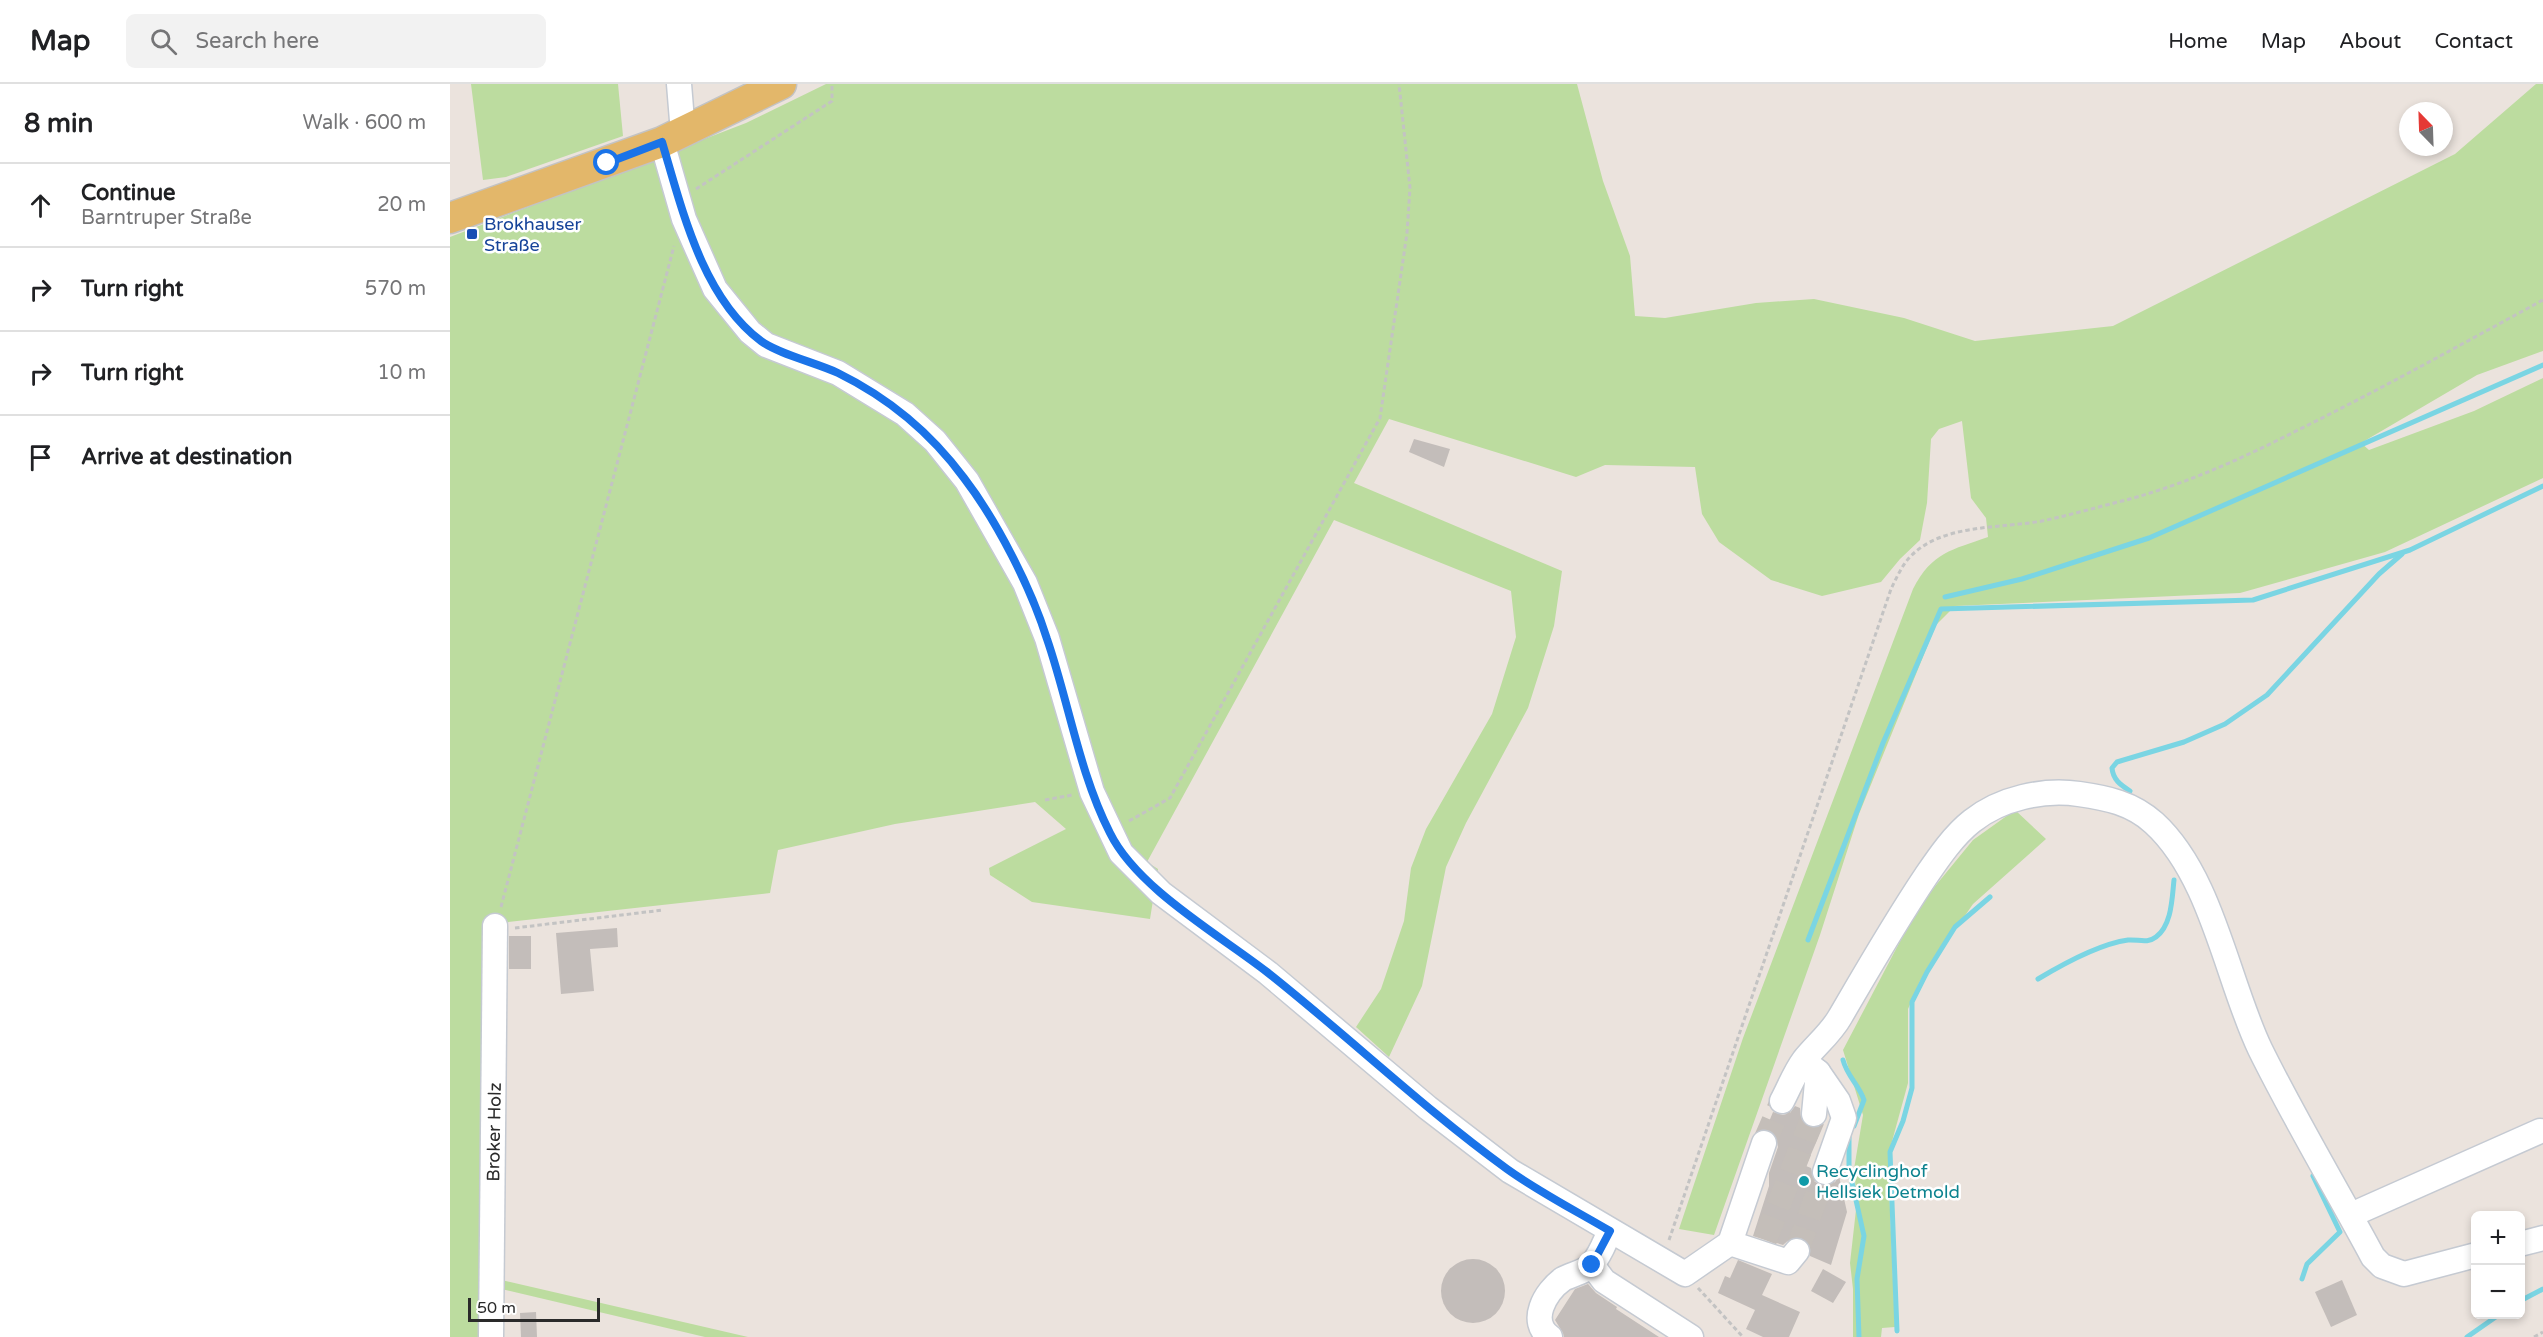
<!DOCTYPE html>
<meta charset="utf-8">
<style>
body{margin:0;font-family:"Varela Round",sans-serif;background:#f2f2f2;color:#202124}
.controls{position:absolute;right:18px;bottom:18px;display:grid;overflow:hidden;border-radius:9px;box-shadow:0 3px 9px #0003}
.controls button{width:54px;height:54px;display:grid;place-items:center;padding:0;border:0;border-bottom:2px solid #e0e0e0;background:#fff;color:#202124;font:30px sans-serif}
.compass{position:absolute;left:1949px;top:18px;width:54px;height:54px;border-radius:50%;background:#fff;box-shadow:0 3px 9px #0003;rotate:337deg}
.scale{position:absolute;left:18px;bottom:15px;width:132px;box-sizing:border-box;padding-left:6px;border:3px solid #2a2a2a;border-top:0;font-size:16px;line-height:21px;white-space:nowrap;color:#2a2a2a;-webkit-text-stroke:4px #fff;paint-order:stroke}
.stop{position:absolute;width:18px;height:18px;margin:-14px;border:4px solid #1a73e8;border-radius:50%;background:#fff}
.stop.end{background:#1a73e8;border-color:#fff;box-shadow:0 2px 6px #0008}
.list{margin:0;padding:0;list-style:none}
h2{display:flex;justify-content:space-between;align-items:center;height:78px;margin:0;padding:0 24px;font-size:26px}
h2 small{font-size:20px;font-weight:400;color:#757577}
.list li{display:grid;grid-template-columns:39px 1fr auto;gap:18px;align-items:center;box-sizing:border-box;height:84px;padding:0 24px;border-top:2px solid #e0e0e0}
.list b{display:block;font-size:22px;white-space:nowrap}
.list p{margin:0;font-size:20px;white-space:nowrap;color:#757577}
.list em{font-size:20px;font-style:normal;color:#757577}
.icon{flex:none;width:33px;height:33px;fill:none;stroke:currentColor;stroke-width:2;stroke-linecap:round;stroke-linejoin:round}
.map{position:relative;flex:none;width:2093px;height:1253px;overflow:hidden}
header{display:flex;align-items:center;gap:36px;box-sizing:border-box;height:84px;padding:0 30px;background:#fff;border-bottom:2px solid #e0e0e0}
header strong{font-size:28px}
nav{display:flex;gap:33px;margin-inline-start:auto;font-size:21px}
.search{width:420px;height:54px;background:#f2f2f2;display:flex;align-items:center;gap:15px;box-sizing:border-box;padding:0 21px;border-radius:9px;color:#757577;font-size:22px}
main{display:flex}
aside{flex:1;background:#fff}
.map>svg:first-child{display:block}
.green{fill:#bcdc9f}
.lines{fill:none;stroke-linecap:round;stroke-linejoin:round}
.stream{stroke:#7ad5e3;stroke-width:5}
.building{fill:#c3bdba}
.minor-tunnel{stroke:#c4beb9;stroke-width:24;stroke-dasharray:24 12;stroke-linecap:butt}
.minor-casing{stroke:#c5cad2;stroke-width:27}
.major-casing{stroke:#c3c3c3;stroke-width:33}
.path{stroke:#c3c3c3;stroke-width:3;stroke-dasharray:4.5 3;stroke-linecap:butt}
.minor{stroke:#fff;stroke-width:24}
.major{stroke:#e3b76a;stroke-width:30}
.route{stroke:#1a73e8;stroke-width:8}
.transit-dot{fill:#1a4fb4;stroke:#fff;stroke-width:2}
.culture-dot{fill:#0f9aa8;stroke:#fff;stroke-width:2}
.labels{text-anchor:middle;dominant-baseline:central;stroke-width:5;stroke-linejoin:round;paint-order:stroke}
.transit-label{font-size:18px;fill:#164399;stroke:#fff;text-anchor:start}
.street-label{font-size:18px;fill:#2a2a2a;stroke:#fff}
.culture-label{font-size:18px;fill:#0d838f;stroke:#fff;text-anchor:start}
</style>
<header>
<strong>Map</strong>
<div class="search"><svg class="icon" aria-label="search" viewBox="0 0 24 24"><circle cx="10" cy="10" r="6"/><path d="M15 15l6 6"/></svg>Search here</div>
<nav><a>Home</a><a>Map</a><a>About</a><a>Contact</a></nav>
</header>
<main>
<aside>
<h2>8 min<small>Walk · 600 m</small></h2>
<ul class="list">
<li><svg class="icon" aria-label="ahead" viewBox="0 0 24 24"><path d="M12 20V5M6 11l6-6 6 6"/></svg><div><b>Continue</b><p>Barntruper Straße</p></div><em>20 m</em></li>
<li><svg class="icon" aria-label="right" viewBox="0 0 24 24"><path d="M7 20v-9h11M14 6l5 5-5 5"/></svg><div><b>Turn right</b></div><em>570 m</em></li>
<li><svg class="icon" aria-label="right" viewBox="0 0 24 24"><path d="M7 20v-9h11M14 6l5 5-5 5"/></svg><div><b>Turn right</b></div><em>10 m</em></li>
<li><svg class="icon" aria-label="arrive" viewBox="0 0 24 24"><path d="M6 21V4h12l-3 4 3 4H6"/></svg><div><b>Arrive at destination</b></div></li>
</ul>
</aside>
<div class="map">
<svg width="2093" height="1253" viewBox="0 0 2093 1253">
<rect width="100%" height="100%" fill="#ebe3dd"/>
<!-- green -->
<g class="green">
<path d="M21,0H168L173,52L56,93L33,96Z"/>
<path d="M376,0H1127L1153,97L1180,172L1185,232L1215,234L1306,219L1364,215L1454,234L1525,257L1663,242L2005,70L2086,0H2093V267L2027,291L1911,359L1919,366L2024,327L2093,294V394L1935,468L1790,509L1505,522L1486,541L1409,730L1370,851L1264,1151L1229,1145L1293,954L1463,505C1482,468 1502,466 1538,453L1536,434L1521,414L1512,337L1489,345L1481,355L1477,419L1470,456L1450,475L1431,498L1372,512L1321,496L1269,458L1252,430L1245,383L1155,381L1126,393L939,335L904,399L1112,487L1104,542L1078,624L1016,739L996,783L972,902L939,973L906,943L931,905L954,837L961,784L976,745L1042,630L1066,553L1061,507L884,436L697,778L708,785L700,835L582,818L540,791L539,784L616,745L585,718L445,740L328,766L320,809L41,840L38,1253H0V153L296,39Z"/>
<path d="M1565,726L1596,755L1523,820L1470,897L1458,925V999L1441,1061L1439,1102L1445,1243L1432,1244L1431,1253H1403V1205L1400,1179L1407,1117L1404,1085L1413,1031L1393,966L1468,823L1523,756Z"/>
<path d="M47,1195L298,1253H255L47,1204Z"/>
</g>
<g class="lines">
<!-- stream -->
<g class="stream">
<path d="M1495,513L1572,495L1699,454L2093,281"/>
<path d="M1680,707C1671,701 1663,696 1662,684L1667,678L1734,658L1775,640L1817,611L1929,490L1952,470"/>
<path d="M1358,856L1433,659L1491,525L1803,516L1960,466L2093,402"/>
<path d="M1588,895C1613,880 1649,860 1678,856C1688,855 1697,860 1706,853C1722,841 1722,814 1724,796"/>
<path d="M1393,976C1397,992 1409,1001 1414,1016L1404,1042"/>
<path d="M1399,1053V1085L1414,1152L1407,1195L1409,1253"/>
<path d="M1852,1195L1857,1180L1890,1148L1863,1092"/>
<path d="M2070,1217L2093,1205"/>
<path d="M1447,1247L1440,1068L1453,1037L1462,1004V918L1477,888L1505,843L1540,813"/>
<path d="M2017,1253L2050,1230"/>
</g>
</g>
<!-- building -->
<g class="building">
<path d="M964,355L1000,365L994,383L959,368Z"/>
<path d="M167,844L168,863L140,865L144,907L111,910L106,849Z"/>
<rect x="59" y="852" width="22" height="33"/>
<path d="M1345,1022L1350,1024L1351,1035L1356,1042L1363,1044L1374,1040L1356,1082L1361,1084L1364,1097L1370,1101L1378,1102L1385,1098L1389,1092L1397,1128L1381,1181L1360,1172V1161L1350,1153L1341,1154L1333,1161L1303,1152L1319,1102V1089L1328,1063L1325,1050L1316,1045L1323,1028L1333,1031L1340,1029Z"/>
<circle cx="1023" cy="1207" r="32"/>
<path d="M1288,1176L1322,1190L1312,1211L1350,1228L1339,1253H1313L1296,1245L1305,1226L1268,1209L1275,1192L1280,1194Z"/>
<path d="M1373,1185L1396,1198L1383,1219L1361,1207Z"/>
<path d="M1892,1196L1907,1231L1881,1243L1865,1208Z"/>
<path d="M1138,1200L1146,1209L1167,1223L1166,1225L1209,1253H1114L1113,1249L1105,1236L1125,1205Z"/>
<path d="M86,1228L87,1253H71L70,1229Z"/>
</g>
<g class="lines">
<!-- minor-tunnel -->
<g class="minor-tunnel">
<path d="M1314,1059L1332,1017"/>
<path d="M1315,1156L1364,1030"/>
<path d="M1347,1167L1375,1088"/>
</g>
<defs>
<g id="minor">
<path d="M229,0L233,49"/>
<path d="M212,58L234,135L265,205L300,248L316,261L388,289L455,330L485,357L517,397L575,499L597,554L642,708L671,769L711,809L818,889L978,1024L1060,1087L1235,1190L1280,1159L1314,1059"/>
<path d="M1363,984L1368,988L1364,1030"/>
<path d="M1368,988L1388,1017L1394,1034L1375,1088"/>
<path d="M1332,1017C1339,1004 1345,988 1354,976C1366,961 1381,949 1390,933C1418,885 1445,838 1476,792C1489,773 1504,751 1522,737C1551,714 1593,705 1629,710C1657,714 1682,719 1704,739C1762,792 1777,896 1810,965C1845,1036 1886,1104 1923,1173L1932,1182L1954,1190L2026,1171"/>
<path d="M1901,1131L2090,1047"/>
<path d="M1280,1159L1338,1178L1347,1167"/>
<path d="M2070,1160L2093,1154"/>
<path d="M1142,1181L1154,1197L1241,1253"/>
<path d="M41,1253L45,842"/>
<path d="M1100,1253C1078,1238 1095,1208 1113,1195C1122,1190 1136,1188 1142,1180C1150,1172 1155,1157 1160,1147"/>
</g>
<path id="major" d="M0,134L212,58L331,0"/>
</defs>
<!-- minor casing -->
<use href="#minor" class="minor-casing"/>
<!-- major casing -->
<use href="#major" class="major-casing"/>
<!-- path -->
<g class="path">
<path d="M246,105L382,17V0"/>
<path d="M595,716L622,711"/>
<path d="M679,737L720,714L930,334L957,149L960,104L949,0"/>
<path d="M51,823L224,162"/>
<path d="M65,844L213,826"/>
<path d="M1219,1156L1441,505C1446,495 1451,483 1459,474C1491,439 1550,445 1592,437C1620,431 1648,423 1676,416C1736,400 1793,374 1848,346C1931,305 2012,260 2093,216"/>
<path d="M1248,1204L1293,1253"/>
<path d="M2084,1253L2093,1248"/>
</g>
<!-- minor -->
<use href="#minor" class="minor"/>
<!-- major -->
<use href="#major" class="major"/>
</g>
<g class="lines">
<!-- route -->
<path class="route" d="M157,79L212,58C232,125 252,213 311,257C328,270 367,279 388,289C439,314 480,348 514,394C547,437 581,504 597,555C619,619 629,688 660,749C687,804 768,850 817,888C898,952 973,1024 1057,1085C1089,1108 1126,1127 1160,1147L1142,1181"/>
</g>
<!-- markers -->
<rect class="transit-dot" x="16" y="144" width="12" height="12" rx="3"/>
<circle class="culture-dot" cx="1354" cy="1097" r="6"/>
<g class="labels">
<!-- transit labels -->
<g class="transit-label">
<text x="34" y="140">Brokhauser<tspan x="34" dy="21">Straße</tspan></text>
</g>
<!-- street labels -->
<g class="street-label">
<text transform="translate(44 1048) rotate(-89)">Broker Holz</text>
</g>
<!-- culture labels -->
<g class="culture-label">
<text x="1366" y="1087">Recyclinghof<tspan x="1366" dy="21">Hellsiek Detmold</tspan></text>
</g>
</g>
</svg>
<div class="controls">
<button>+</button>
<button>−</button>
</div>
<svg class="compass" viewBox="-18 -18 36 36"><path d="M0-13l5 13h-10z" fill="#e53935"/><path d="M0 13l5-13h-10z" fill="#757577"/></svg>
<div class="scale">50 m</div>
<div class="stop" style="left:157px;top:79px"></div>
<div class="stop end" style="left:1142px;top:1181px"></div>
</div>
</main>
